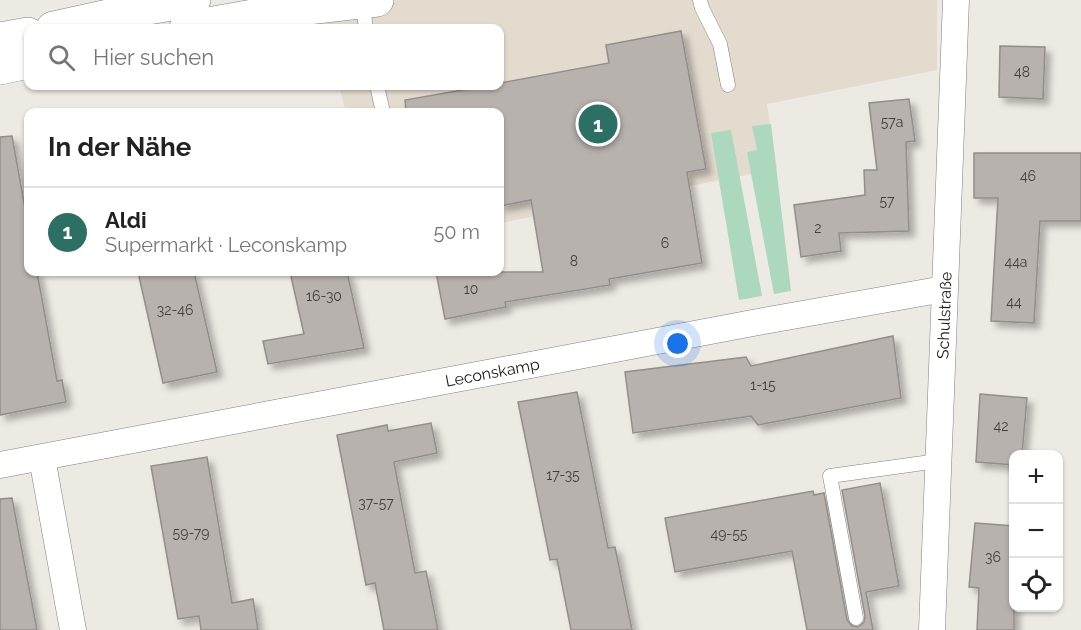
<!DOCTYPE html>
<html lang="de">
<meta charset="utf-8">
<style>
body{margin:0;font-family:Raleway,sans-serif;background:#f6f6f6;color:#222}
.controls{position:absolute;right:18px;bottom:18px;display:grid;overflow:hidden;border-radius:12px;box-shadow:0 2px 4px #0004}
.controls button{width:54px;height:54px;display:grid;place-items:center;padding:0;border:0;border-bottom:2px solid #e0e0e0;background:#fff;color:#222;font:30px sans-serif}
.you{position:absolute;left:678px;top:344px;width:21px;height:21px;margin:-15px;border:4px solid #fff;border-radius:50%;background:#1a73e8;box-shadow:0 0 0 9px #1a73e833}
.badge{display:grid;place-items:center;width:39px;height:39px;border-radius:50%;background:#2c7063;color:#fff;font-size:20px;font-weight:700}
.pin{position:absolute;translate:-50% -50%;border:3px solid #fff;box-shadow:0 2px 6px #0006}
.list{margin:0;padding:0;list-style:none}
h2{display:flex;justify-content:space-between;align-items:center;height:78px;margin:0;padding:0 24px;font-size:26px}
h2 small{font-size:20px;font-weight:400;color:#767676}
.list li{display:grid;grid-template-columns:39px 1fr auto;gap:18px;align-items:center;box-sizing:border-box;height:90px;padding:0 24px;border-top:2px solid #e0e0e0}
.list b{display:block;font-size:22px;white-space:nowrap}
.list p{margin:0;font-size:20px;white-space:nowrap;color:#767676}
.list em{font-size:20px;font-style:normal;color:#767676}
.icon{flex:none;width:33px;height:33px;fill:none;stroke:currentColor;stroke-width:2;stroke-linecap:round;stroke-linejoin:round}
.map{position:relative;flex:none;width:1081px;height:630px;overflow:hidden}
.search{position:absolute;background:#fff;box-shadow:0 2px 4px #0004;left:24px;top:24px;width:480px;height:66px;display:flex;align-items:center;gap:15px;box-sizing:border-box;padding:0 21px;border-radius:12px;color:#767676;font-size:22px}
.panel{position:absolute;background:#fff;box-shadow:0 2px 4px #0004;left:24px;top:108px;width:480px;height:168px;border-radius:12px}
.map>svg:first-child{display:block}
.built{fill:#e4dbcf}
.green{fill:#acd8be}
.building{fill:#b8b2ae;stroke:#948e8a;stroke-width:1.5;filter:url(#shadow)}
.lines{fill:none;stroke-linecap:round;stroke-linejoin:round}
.service-casing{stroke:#84807b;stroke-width:15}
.minor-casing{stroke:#84807b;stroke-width:27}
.tertiary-casing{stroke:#84807b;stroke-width:34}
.service{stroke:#fff;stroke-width:14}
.minor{stroke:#fff;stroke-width:26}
.tertiary{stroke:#fff;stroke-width:33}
.labels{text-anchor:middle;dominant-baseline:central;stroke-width:6;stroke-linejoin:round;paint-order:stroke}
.number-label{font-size:14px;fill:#423f3d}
.street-label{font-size:16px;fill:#1a1917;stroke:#faf6f0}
</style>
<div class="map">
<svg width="1081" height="630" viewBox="0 0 1081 630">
<defs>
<filter id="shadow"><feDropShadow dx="5.5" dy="5.5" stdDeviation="3" flood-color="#0004"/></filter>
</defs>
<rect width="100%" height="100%" fill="#ede9e3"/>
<!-- built -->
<path class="built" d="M318,0H937V70L767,104L777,169L500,223V112H346L339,86H500V28H325Z"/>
<!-- green -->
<g class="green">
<path d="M771,124L791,291L774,294L747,152L757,150L752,126Z"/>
<path d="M731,130L762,296L739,300L711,133Z"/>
</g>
<!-- building -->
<g class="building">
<path d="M681,31L706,169L687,172L702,263L609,279L610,285L505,302L506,307L445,319L436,272H543L531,200L500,206V112H406L405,100L485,86H500V83L609,63L606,45Z"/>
<path d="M1000,46L1045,47L1043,99L999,97Z"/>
<path d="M909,99L915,141L906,142L909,231L839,233L841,251L801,257L794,205L865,195L864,170H877L869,103Z"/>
<path d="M12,136L28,225V272H37L57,381L62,380L66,402L0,415V137Z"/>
<path d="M974,153H1081V221H1040L1034,323L991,321L998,198H974Z"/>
<path d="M138,272H194L217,372L163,383Z"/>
<path d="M290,272H347L364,348L268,364L263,341L304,334Z"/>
<path d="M893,336L901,398L758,425L751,416L633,433L625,372L746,357L751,366Z"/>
<path d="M577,392L608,548L615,547L632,630H571L557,559L550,560L518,402Z"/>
<path d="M980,394L1027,398L1022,454H1014V465L976,462Z"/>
<path d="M431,423L437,453L394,462L415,573L426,571L438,630H384L375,583L366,585L337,435L387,425L388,431Z"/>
<path d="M207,457L232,603L253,599L258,630H201L199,616L178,619L151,466Z"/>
<path d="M880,483L899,586L866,592L873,630H807L792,551L675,572L665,518L813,491L814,495L824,493L847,620L852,626L858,627L864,622L865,616L842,490Z"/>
<path d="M12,498L37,630H0V499Z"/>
<path d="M975,523L1014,526V630H977L979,588L969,587Z"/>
</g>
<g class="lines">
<defs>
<g id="service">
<path d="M700,0L702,8L720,44L728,85"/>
<path d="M362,2L366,28"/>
<path d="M377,86L383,112"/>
<path d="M856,618L830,476L938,461"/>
</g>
<g id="minor">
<path d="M42,458L73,630"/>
<path id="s1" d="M0,465L758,322L944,289"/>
<path id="s2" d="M932,630L956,0"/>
</g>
<g id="tertiary">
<path d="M53,28L131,11L194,0"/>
<path d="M186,28L281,11L377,0"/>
<path d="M0,39L28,34"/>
<path d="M0,68L28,62"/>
</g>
</defs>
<!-- service casing -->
<use href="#service" class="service-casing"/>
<!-- minor casing -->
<use href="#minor" class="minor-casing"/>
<!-- tertiary casing -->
<use href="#tertiary" class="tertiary-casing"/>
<!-- service -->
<use href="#service" class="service"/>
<!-- minor -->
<use href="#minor" class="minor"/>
<!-- tertiary -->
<use href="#tertiary" class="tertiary"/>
</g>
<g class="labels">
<!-- number labels -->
<g class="number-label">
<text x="1022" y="72">48</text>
<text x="892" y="122">57a</text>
<text x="1028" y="176">46</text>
<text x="887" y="201">57</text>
<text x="818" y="228">2</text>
<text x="665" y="243">6</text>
<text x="574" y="261">8</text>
<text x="1016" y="262">44a</text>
<text x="471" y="289">10</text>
<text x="324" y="296">16-30</text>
<text x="1014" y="302">44</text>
<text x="175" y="310">32-46</text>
<text x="763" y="385">1-15</text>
<text x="1001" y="426">42</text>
<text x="563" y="475">17-35</text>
<text x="376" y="503">37-57</text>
<text x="191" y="533">59-79</text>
<text x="729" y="534">49-55</text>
<text x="993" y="557">36</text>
</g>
<!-- street labels -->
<g class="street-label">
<text stroke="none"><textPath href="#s2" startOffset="315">Schulstraße</textPath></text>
<text stroke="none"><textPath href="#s1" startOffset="501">Leconskamp</textPath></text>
</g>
</g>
</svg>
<div class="controls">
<button>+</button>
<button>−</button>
<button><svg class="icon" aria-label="locate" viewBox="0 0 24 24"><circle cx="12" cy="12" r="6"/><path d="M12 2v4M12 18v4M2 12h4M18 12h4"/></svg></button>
</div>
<div class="you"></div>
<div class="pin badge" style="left:598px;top:124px">1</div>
<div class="search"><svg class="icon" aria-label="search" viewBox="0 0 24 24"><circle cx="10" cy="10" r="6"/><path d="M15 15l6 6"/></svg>Hier suchen</div>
<section class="panel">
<h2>In der Nähe<small></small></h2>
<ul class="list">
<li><span class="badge">1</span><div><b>Aldi</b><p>Supermarkt · Leconskamp</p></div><em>50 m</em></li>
</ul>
</section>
</div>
